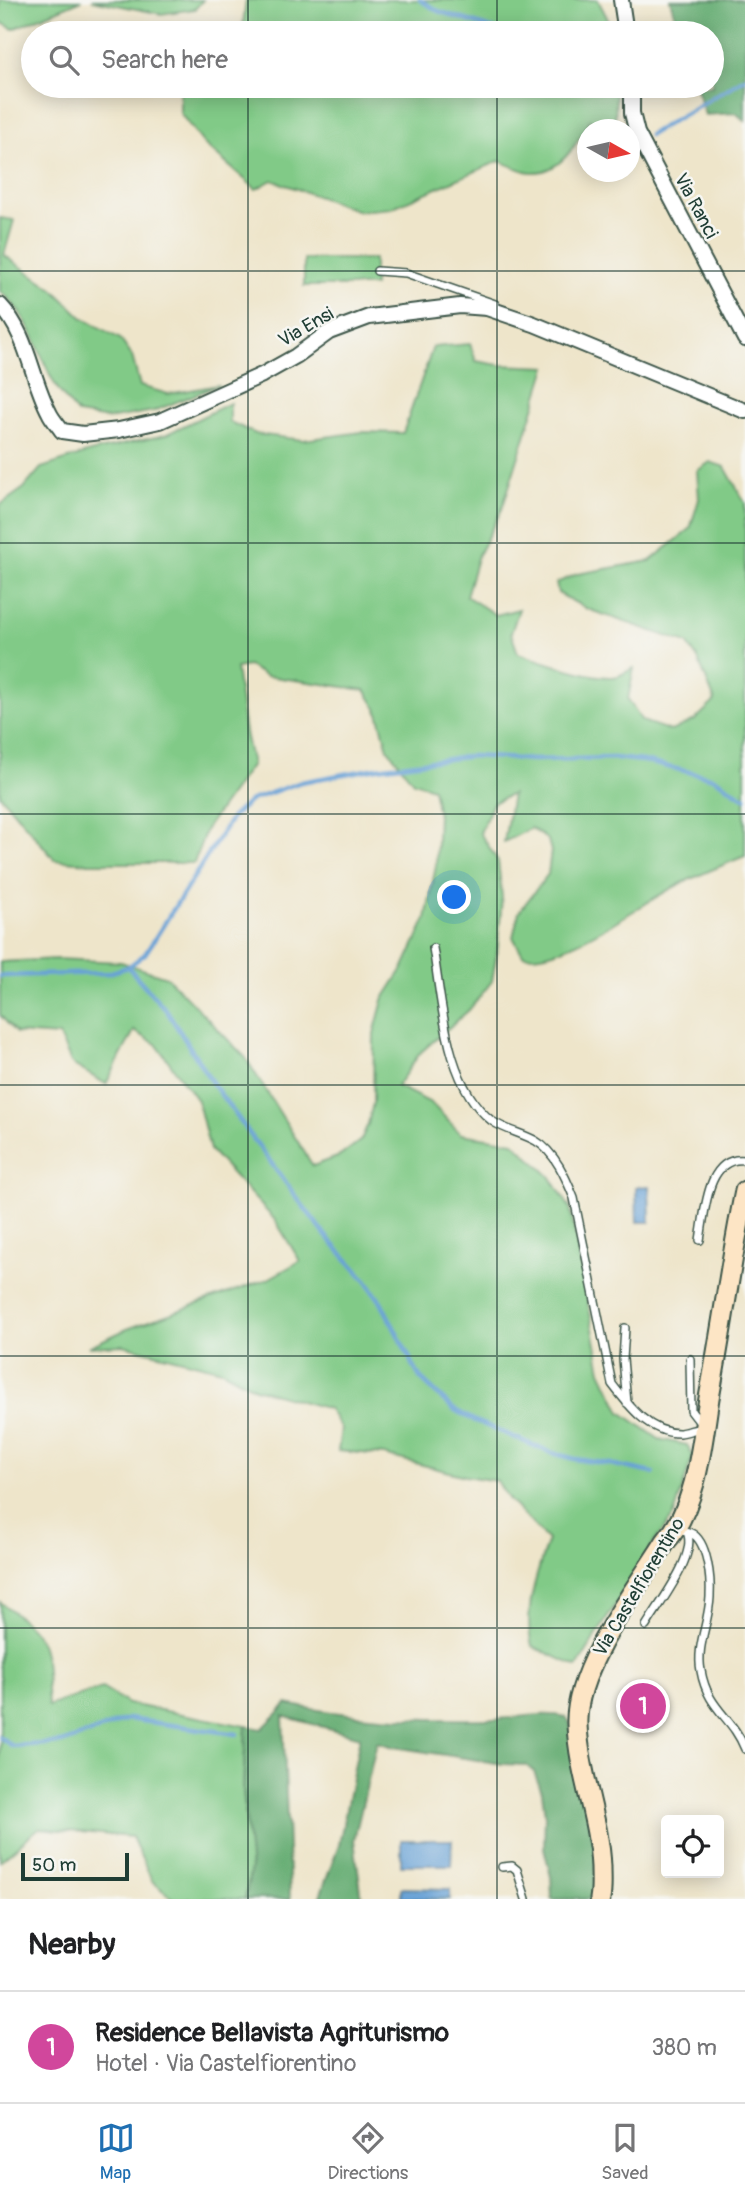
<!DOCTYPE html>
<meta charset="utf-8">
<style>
body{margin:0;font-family:Pangolin,sans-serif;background:#f2f2f2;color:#202124}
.controls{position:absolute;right:21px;bottom:21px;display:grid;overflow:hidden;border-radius:7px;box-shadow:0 4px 18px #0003}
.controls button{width:63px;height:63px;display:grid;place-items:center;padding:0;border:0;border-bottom:2px solid #e0e0e0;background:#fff;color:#202124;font:35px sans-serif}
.compass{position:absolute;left:577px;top:119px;width:63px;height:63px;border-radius:50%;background:#fff;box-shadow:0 4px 18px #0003;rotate:98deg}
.scale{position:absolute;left:21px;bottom:18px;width:108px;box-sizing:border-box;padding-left:7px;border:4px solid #1f3d34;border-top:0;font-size:19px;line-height:24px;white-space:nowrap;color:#1f3d34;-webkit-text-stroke:5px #f6f6f2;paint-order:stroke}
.you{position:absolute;left:455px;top:898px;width:24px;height:24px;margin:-18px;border:5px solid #fff;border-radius:50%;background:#1a73e8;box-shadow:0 0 0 10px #1a73e833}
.badge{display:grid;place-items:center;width:46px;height:46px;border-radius:50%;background:#1f6fb2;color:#fff;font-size:23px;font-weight:700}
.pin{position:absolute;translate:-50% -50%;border:4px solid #fff;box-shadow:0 2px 7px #0006}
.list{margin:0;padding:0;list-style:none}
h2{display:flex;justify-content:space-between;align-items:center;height:91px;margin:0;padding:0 28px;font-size:30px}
h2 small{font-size:23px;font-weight:400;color:#757577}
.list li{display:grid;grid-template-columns:46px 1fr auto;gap:21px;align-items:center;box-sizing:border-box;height:112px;padding:0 28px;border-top:2px solid #e0e0e0}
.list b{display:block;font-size:26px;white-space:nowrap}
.list p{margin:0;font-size:23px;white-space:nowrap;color:#757577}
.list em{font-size:23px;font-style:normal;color:#757577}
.icon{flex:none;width:38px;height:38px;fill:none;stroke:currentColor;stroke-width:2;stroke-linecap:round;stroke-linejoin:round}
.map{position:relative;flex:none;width:745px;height:1899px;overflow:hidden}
.search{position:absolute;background:#fff;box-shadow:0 4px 18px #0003;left:21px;right:21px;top:21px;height:77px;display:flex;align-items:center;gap:18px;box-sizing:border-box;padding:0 24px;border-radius:38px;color:#757577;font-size:26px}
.sheet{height:203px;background:#fff}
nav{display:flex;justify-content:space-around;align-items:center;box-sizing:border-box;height:98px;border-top:2px solid #e0e0e0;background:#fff;font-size:19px;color:#757577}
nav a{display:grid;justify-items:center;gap:4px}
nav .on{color:#1f6fb2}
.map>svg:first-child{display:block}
.green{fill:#81ca87;stroke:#50845e;stroke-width:2}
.forest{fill:#68ae74;stroke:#447654;stroke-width:2}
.water{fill:#67a1d6;stroke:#436f85;stroke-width:2}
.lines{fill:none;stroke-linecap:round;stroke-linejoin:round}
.stream{stroke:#67a1d6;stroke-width:4.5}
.lane-casing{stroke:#3e564a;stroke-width:10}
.street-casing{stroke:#3e564a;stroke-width:18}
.secondary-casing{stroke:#3e564a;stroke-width:23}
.lane{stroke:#fff;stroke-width:7}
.street{stroke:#fff;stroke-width:14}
.secondary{stroke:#fde5c5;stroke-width:19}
.grid{fill:none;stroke:#1f3d34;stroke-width:2;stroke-opacity:0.55}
.labels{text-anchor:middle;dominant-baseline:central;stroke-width:5;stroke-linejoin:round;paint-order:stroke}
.street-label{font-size:19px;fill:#1f3d34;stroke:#f6f6f2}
</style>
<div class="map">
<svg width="745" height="1899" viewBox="0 0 745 1899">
<rect width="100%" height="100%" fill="#f6f6f2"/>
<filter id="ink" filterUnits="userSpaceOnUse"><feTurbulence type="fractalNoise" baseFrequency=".0143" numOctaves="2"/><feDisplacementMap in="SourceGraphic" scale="14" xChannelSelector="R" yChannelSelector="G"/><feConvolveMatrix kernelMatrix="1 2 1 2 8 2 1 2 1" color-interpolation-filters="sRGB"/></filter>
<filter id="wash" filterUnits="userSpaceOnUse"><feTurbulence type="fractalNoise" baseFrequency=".00686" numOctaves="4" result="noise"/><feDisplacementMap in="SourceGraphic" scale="28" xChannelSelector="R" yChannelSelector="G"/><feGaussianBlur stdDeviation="1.57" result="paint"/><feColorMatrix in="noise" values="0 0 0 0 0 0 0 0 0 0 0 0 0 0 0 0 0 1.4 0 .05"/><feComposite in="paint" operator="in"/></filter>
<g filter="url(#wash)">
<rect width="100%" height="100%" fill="#eee5ca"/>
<!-- green -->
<g class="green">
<path d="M0,0H82L13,29L0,22Z"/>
<path d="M92,0H203L195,9L161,14Z"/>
<path d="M246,0H598L611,25L612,33H242Z"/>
<path d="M180,86H616L615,123L590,120C577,143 561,174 531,172C521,172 509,164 499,161L391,208L359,211L272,180L256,189L204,144L180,113Z"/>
<path d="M0,218L14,220L4,255L53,289L83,318L120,339L132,356L140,386L168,394L219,385L154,411L108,419L78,414C69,403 58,392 52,379C36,346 29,315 0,291Z"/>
<rect x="304" y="259" width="70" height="27"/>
<path d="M470,344L476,361L499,365L547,367L502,509L478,555L466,596L496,615L519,609L511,633L518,653C538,660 600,682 618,676C623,674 629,670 634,668L628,699L642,721L671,731L695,720L715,701L698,659L687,643L587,609L558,593L556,583L577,574L650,561L690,529L699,499L697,471L710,462L725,467L745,503V856C723,865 701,874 680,884C642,902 563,964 523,955L513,937L519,912L548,874L551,851L548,840L531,828L504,842L512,794L493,803L480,833L498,861L502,897L498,946L492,981L469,1010L420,1053L397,1086L431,1103L461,1134L513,1142L550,1176L570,1208L601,1371L621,1412L659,1439L687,1445L693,1455L674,1515L651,1547L577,1667L532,1646C523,1612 537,1573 548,1540L509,1500L497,1481L465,1476L384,1455L338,1451L341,1429L329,1409L255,1388L222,1370L123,1345L88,1347L127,1329L268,1279L300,1261L275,1220L210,1150L198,1102L156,1044L134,1031L106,1084L72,1064L59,1036L16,1033L0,1015V962L57,959L121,962L167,977L245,1057L313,1166L340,1156L361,1140L368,1124L373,1103L374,1034L383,1000L404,967L426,919L436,865L438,815L433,788L413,782L388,749L377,709L365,690L266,676L248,666L236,668L245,733L252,764L206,829L194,863H88L55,860L0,795V505L24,488L41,468L90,452L165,435L230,403V422L256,434L303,440L362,432L403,433L433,347Z"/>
<path d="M0,1602C51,1638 44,1648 48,1706L102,1688L128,1704L246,1726L243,1790L251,1870L245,1899H173L152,1881L132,1837L39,1828L0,1861Z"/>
</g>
<!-- forest -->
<g class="forest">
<path d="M670,0H745V121L736,113L705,115L696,86H712V33H680Z"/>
<path d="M287,1704C353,1719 423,1720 491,1719C516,1719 543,1711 566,1717L570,1723L596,1855L595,1899H552L551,1877L544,1848L545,1816L542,1792L534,1772L526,1765L503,1764L394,1747L377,1742L354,1840L362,1899H319L339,1845L360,1737L283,1716L290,1899H245L251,1869L243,1790L246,1726L262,1729Z"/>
</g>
<!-- water -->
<g class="water">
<path d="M649,1186L650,1222H637L636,1187Z"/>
<path d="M401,1840H452L451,1865H401Z"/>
<path d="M401,1888L450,1889V1899H401Z"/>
</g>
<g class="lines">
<!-- stream -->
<g class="stream">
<path d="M420,0L438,11L506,33"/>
<path d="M649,135L745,78"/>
<path d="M128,967L167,1011L213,1084L294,1194L326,1236L365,1279L381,1302L420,1378L453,1409L475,1421L549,1452L575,1459L610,1464L653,1473"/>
<path d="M0,976L108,973L128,967L145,954L232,817L251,800L301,782L377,768L473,756L533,760L614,758L643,761L714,778L745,798"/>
<path d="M0,1737L12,1746L62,1743L128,1719L237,1734"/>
</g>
</g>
</g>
<g filter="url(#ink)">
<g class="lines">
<defs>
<g id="lane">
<path d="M377,271L406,273L495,304"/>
<path d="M433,948C442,1001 445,1085 492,1121C505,1130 522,1133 536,1141C555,1152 566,1178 574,1198L612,1384C628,1405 650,1434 680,1433C687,1432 695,1429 702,1428"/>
<path d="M700,1240C705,1214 706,1155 745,1160"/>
<path d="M625,1328L623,1359L627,1403"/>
<path d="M690,1359L691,1411L701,1424"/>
<path d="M676,1531C681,1531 687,1531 691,1533C708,1541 711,1580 710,1597C709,1623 696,1646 701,1671C708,1710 732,1716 745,1749"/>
<path d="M646,1626C658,1605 698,1555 687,1532"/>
<path d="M502,1867L512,1866L517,1870L526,1899"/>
</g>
<g id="street">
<path d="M621,0L626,33"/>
<path d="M632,86V113L637,133L745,339"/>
<path d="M0,305C28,334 31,378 49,412C52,419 58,425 62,431L83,434L119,430L160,421L262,375L296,356L329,332L369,317L460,306L487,308L534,324L745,411"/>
</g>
<path id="secondary" d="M600,1899C602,1889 601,1878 601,1867C599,1819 579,1773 577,1725C574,1669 637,1588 666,1541C697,1506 702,1443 709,1398C722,1329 731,1259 745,1191"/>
</defs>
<!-- lane casing -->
<use href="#lane" class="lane-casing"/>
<!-- street casing -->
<use href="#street" class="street-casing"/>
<!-- secondary casing -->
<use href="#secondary" class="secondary-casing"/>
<!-- lane -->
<use href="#lane" class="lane"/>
<!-- street -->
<use href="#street" class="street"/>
<!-- secondary -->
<use href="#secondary" class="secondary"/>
</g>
</g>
<!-- grid -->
<path class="grid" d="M248,0V33M497,0V33M248,86V1899M497,86V1899M0,271H745M0,543H745M0,814H745M0,1085H745M0,1356H745M0,1628H745"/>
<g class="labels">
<!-- street labels -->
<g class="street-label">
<text transform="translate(696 206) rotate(62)">Via Ranci</text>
<text transform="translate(306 327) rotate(-30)">Via Ensi</text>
<text transform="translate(639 1587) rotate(-59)">Via Castelfiorentino</text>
</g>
</g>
</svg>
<div class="controls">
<button><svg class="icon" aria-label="locate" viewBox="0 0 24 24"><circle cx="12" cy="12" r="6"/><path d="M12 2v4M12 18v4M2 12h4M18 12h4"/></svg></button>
</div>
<svg class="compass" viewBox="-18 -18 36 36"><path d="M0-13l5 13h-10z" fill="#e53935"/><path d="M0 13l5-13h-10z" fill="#757577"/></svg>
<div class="scale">50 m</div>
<div class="you"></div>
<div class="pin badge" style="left:643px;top:1706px;background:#d1479c">1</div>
<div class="search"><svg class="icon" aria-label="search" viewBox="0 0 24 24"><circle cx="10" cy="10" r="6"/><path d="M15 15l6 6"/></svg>Search here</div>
</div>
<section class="sheet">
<h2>Nearby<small></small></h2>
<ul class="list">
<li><span class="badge" style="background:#d1479c">1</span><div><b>Residence Bellavista Agriturismo</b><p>Hotel · Via Castelfiorentino</p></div><em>380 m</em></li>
</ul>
</section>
<nav>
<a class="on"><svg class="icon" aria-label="map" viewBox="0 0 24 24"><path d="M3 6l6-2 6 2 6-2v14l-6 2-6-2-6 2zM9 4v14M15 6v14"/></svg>Map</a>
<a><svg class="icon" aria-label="directions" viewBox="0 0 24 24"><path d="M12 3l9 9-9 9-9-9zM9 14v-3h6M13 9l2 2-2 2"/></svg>Directions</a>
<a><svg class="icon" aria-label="saved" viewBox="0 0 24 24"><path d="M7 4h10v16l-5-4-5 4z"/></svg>Saved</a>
</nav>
